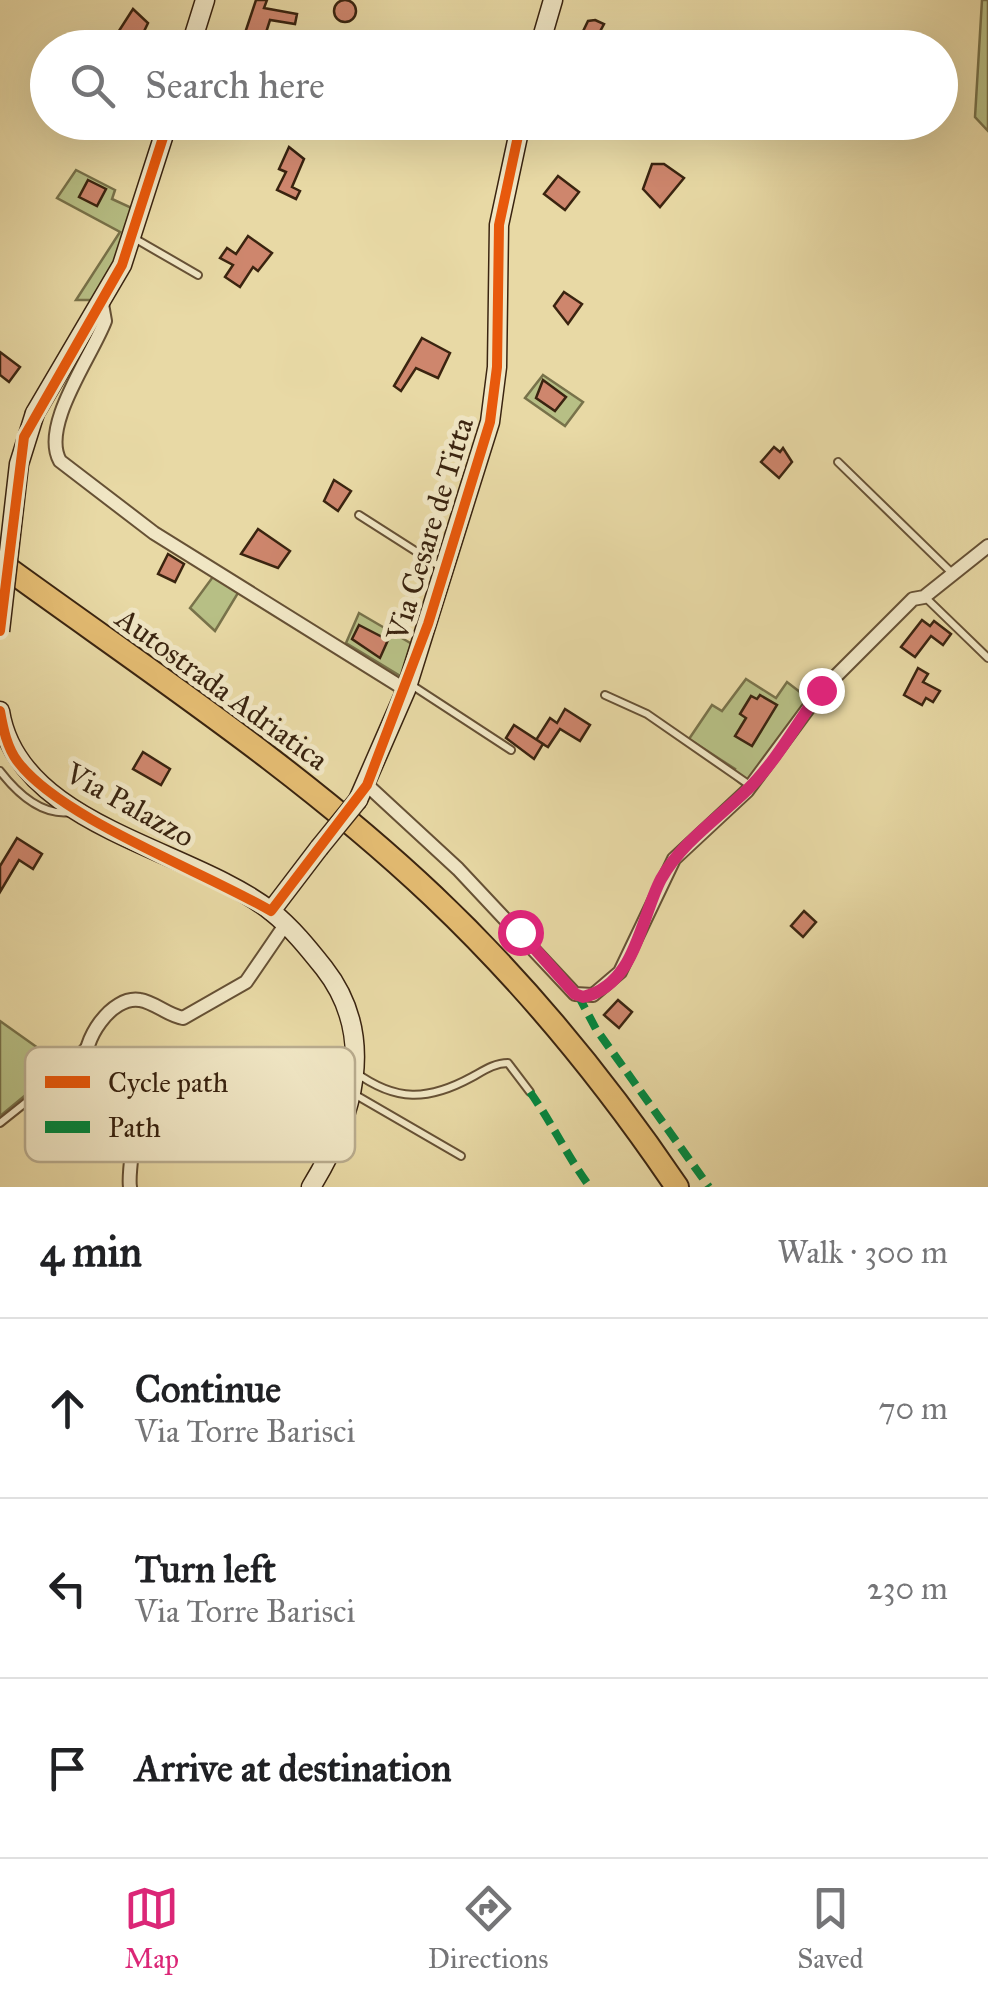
<!DOCTYPE html>
<meta charset="utf-8">
<style>
body{margin:0;font-family:"IM FELL Great Primer",serif;background:#f2f2f2;color:#202124}
.stop{position:absolute;width:30px;height:30px;margin:-22px;border:8px solid #db2777;border-radius:50%;background:#fff}
.stop.end{background:#db2777;border-color:#fff;box-shadow:0 2px 10px #0008}
.list{margin:0;padding:0;list-style:none}
h2{display:flex;justify-content:space-between;align-items:center;height:130px;margin:0;padding:0 40px;font-size:42px}
h2 small{font-size:32px;font-weight:400;color:#757577}
.list li{display:grid;grid-template-columns:65px 1fr auto;gap:30px;align-items:center;box-sizing:border-box;height:180px;padding:0 40px;border-top:2px solid #e0e0e0}
.list b{display:block;font-size:38px;white-space:nowrap}
.list p{margin:0;font-size:32px;white-space:nowrap;color:#757577}
.list em{font-size:32px;font-style:normal;color:#757577}
.icon{flex:none;width:55px;height:55px;fill:none;stroke:currentColor;stroke-width:2;stroke-linecap:round;stroke-linejoin:round}
.map{position:relative;flex:none;width:988px;height:1187px;overflow:hidden}
.search{position:absolute;background:#fff;box-shadow:0 10px 40px #0002;left:30px;right:30px;top:30px;height:110px;display:flex;align-items:center;gap:25px;box-sizing:border-box;padding:0 35px;border-radius:55px;color:#757577;font-size:38px}
.sheet{height:670px;background:#fff}
nav{display:flex;justify-content:space-around;align-items:center;box-sizing:border-box;height:140px;border-top:2px solid #e0e0e0;background:#fff;font-size:28px;color:#757577}
nav a{display:grid;justify-items:center;gap:5px}
nav .on{color:#db2777}
.map>svg:first-child{display:block}
.green{fill:#b7bf85;stroke:#78724a;stroke-width:2.5}
.building{fill:#ce866d;stroke:#3a2410;stroke-width:2.5}
.lines{fill:none;stroke-linecap:round;stroke-linejoin:round}
.lane-casing{stroke:#665135;stroke-width:10}
.street-casing{stroke:#665135;stroke-width:16}
.secondary-casing{stroke:#3a2410;stroke-width:21}
.highway-casing{stroke:#3a2410;stroke-width:26}
.lane{stroke:#f0e6c4;stroke-width:6}
.street{stroke:#f0e6c4;stroke-width:12}
.secondary{stroke:#f0e6c4;stroke-width:18}
.highway{stroke:#e4bc72;stroke-width:22}
.secondary-bridge-casing{stroke:#3a2410;stroke-width:21;stroke-linecap:butt}
.secondary-bridge{stroke:#f0e6c4;stroke-width:18}
.quiet{stroke:#00873e;stroke-width:8;stroke-dasharray:15 8;stroke-linecap:butt}
.cycleway-casing{stroke:#f0e6c4;stroke-width:16}
.cycleway{stroke:#e8590c;stroke-width:10}
.route{stroke:#db2777;stroke-width:12}
.labels{text-anchor:middle;dominant-baseline:central;stroke-width:10;stroke-linejoin:round;paint-order:stroke}
.street-label{font-size:30px;fill:#3a2410;stroke:#f0e6c4}
.key{fill:#f0e6c4;stroke:#b9ac8e;stroke-width:2.5}
.key-label{font-size:28px;fill:#3a2410}
</style>
<div class="map">
<svg width="988" height="1187" viewBox="0 0 988 1187">
<rect width="100%" height="100%" fill="#e8d9a5"/>
<filter id="stains"><feTurbulence type="fractalNoise" baseFrequency=".002" numOctaves="4"/><feColorMatrix values="0 0 0 0 .2 0 0 0 0 .09 0 0 0 0 .02 0 0 0 .5 -.17"/></filter>
<radialGradient id="worn" r=".72"><stop offset=".6" stop-color="#630" stop-opacity="0"/><stop offset="1" stop-color="#630" stop-opacity=".3"/></radialGradient>
<!-- green -->
<g class="green">
<path d="M982,0H988V131L975,117Z"/>
<path d="M76,170L115,190L112,199L134,209V218L98,300H76L120,232L57,198Z"/>
<path d="M543,375L583,402L565,426L525,398Z"/>
<path d="M215,574L241,588L215,631L190,608Z"/>
<path d="M359,613L412,644L402,677L346,643Z"/>
<path d="M746,679L776,698L787,682L809,699L746,788L731,776L735,769L689,739L712,705L722,711Z"/>
<path d="M0,1021L62,1065L0,1116Z"/>
</g>
<!-- building -->
<g class="building">
<path d="M256,0H267L264,8L297,14L295,24L270,20L263,42L244,36Z"/>
<circle cx="345" cy="11" r="11"/>
<path d="M133,9L148,23L136,48L115,37Z"/>
<path d="M595,20L604,24L597,37L591,34L584,48H575L588,21Z"/>
<path d="M289,147L304,159L292,187L300,191L296,199L277,190L286,172L279,169Z"/>
<path d="M652,164H664L684,178L660,207L643,189Z"/>
<path d="M558,176L579,192L565,210L544,194Z"/>
<path d="M88,180L106,189L97,206L79,197Z"/>
<path d="M248,236L272,253L258,271L253,267L240,287L225,277L233,265L220,258L227,248L236,254Z"/>
<path d="M564,292L582,304L568,324L554,306Z"/>
<path d="M422,338L450,353L438,378L416,368L401,391L394,386Z"/>
<path d="M0,352L20,367L9,382L0,375Z"/>
<path d="M543,380L566,397L555,411L536,398Z"/>
<path d="M774,447L780,452L783,448L792,462L779,478L761,462Z"/>
<path d="M334,480L351,491L338,511L324,501Z"/>
<path d="M258,529L290,551L278,568L241,554Z"/>
<path d="M168,554L184,564L175,582L158,574Z"/>
<path d="M922,620L930,626L934,621L951,634L943,645L931,636L915,657L901,647Z"/>
<path d="M359,625L388,640L380,658L352,639Z"/>
<path d="M918,668L928,674L923,682L940,691L933,702L926,698L922,705L904,695Z"/>
<path d="M760,695L777,705L752,746L735,736L746,718L740,714L751,696L757,699Z"/>
<path d="M565,709L590,725L580,741L560,729L548,747L536,740L550,718L557,723Z"/>
<path d="M514,725L543,744L534,759L506,738Z"/>
<path d="M143,752L170,769L161,785L133,769Z"/>
<path d="M17,838L42,854L33,869L19,860L0,892V866Z"/>
<path d="M804,911L816,922L803,937L791,926Z"/>
<path d="M618,1000L632,1012L619,1028L604,1015Z"/>
</g>
<g class="lines">
<defs>
<g id="lane">
<path d="M134,238L198,275"/>
<path d="M838,462L952,573"/>
<path d="M359,515L442,568"/>
<path d="M925,597L988,658"/>
<path d="M410,684L511,750"/>
<path d="M605,695L647,714L751,786"/>
<path d="M0,771C17,793 42,816 71,812"/>
<path d="M355,1072C396,1102 428,1101 472,1077C483,1071 494,1063 508,1063L530,1092"/>
<path d="M354,1094L461,1156"/>
<path d="M0,1123L49,1084L86,1045"/>
</g>
<g id="street">
<path d="M102,304L105,321C92,356 40,426 60,461L154,533L406,690"/>
<path d="M367,785L458,869L575,994L593,995L620,972L674,859L747,791L821,691L913,599L924,597L988,546"/>
<path d="M130,1187C127,1168 140,1120 132,1109C121,1093 99,1083 86,1066C81,1042 111,995 140,1000C154,1002 167,1015 183,1018L246,982L285,925"/>
</g>
<g id="secondary">
<path d="M190,48L205,0"/>
<path d="M539,48L553,0"/>
<path d="M35,413L122,265L168,122"/>
<path d="M0,711C18,827 192,848 272,912C292,928 308,948 324,968C378,1037 353,1119 311,1187"/>
<path d="M358,800L406,690L490,422L497,367L499,225L521,122"/>
<path d="M271,911L319,848"/>
</g>
<path id="highway" d="M0,563C147,670 301,771 433,896C526,984 606,1082 677,1187"/>
</defs>
<!-- lane casing -->
<use href="#lane" class="lane-casing"/>
<!-- street casing -->
<use href="#street" class="street-casing"/>
<!-- secondary casing -->
<use href="#secondary" class="secondary-casing"/>
<!-- highway casing -->
<use href="#highway" class="highway-casing"/>
<!-- lane -->
<use href="#lane" class="lane"/>
<!-- street -->
<use href="#street" class="street"/>
<!-- secondary -->
<use href="#secondary" class="secondary"/>
<!-- highway -->
<use href="#highway" class="highway"/>
<defs>
<g id="secondary-bridge">
<path d="M0,631L19,464L35,413"/>
<path d="M319,848L358,800"/>
</g>
</defs>
<!-- secondary-bridge casing -->
<use href="#secondary-bridge" class="secondary-bridge-casing"/>
<!-- secondary-bridge -->
<use href="#secondary-bridge" class="secondary-bridge"/>
<!-- quiet -->
<g class="quiet">
<path d="M578,995L596,1029L709,1187"/>
<path d="M530,1092C552,1123 567,1156 590,1187"/>
</g>
<defs>
<g id="cycleway">
<path d="M0,631L24,437L122,265L168,122"/>
<path d="M0,711C3,728 7,748 18,762C61,819 205,872 271,911L367,785L428,624L490,422L497,367L499,225L521,122"/>
</g>
</defs>
<!-- cycleway casing -->
<use href="#cycleway" class="cycleway-casing"/>
<!-- cycleway -->
<use href="#cycleway" class="cycleway"/>
</g>
<g class="lines">
<!-- route -->
<path class="route" d="M520,932L575,994L583,997C636,985 640,919 661,879C682,842 717,819 747,790C776,762 797,723 821,690"/>
</g>
<g class="labels">
<!-- street labels -->
<g class="street-label">
<text transform="translate(430 529) rotate(-73)">Via Cesare de Titta</text>
<text transform="translate(222 689) rotate(36)">Autostrada Adriatica</text>
<text transform="translate(130 805) rotate(29)">Via Palazzo</text>
</g>
</g>
<!-- legend -->
<rect x="25" y="1047" width="330" height="115" rx="15" class="key"/>
<rect x="45" y="1076" width="45" height="12" fill="#e8590c"/>
<rect x="45" y="1121" width="45" height="12" fill="#00873e"/>
<g class="key-label">
<text x="108" y="1092">Cycle path</text>
<text x="108" y="1137">Path</text>
</g>
<rect width="100%" height="100%" filter="url(#stains)"/>
<rect width="100%" height="100%" fill="url(#worn)"/>
</svg>
<div class="stop" style="left:520px;top:932px"></div>
<div class="stop end" style="left:821px;top:690px"></div>
<div class="search"><svg class="icon" aria-label="search" viewBox="0 0 24 24"><circle cx="10" cy="10" r="6"/><path d="M15 15l6 6"/></svg>Search here</div>
</div>
<section class="sheet">
<h2>4 min<small>Walk · 300 m</small></h2>
<ul class="list">
<li><svg class="icon" aria-label="ahead" viewBox="0 0 24 24"><path d="M12 20V5M6 11l6-6 6 6"/></svg><div><b>Continue</b><p>Via Torre Barisci</p></div><em>70 m</em></li>
<li><svg class="icon" aria-label="left" viewBox="0 0 24 24"><path d="M17 20v-9H6M10 6l-5 5 5 5"/></svg><div><b>Turn left</b><p>Via Torre Barisci</p></div><em>230 m</em></li>
<li><svg class="icon" aria-label="arrive" viewBox="0 0 24 24"><path d="M6 21V4h12l-3 4 3 4H6"/></svg><div><b>Arrive at destination</b></div></li>
</ul>
</section>
<nav>
<a class="on"><svg class="icon" aria-label="map" viewBox="0 0 24 24"><path d="M3 6l6-2 6 2 6-2v14l-6 2-6-2-6 2zM9 4v14M15 6v14"/></svg>Map</a>
<a><svg class="icon" aria-label="directions" viewBox="0 0 24 24"><path d="M12 3l9 9-9 9-9-9zM9 14v-3h6M13 9l2 2-2 2"/></svg>Directions</a>
<a><svg class="icon" aria-label="saved" viewBox="0 0 24 24"><path d="M7 4h10v16l-5-4-5 4z"/></svg>Saved</a>
</nav>
